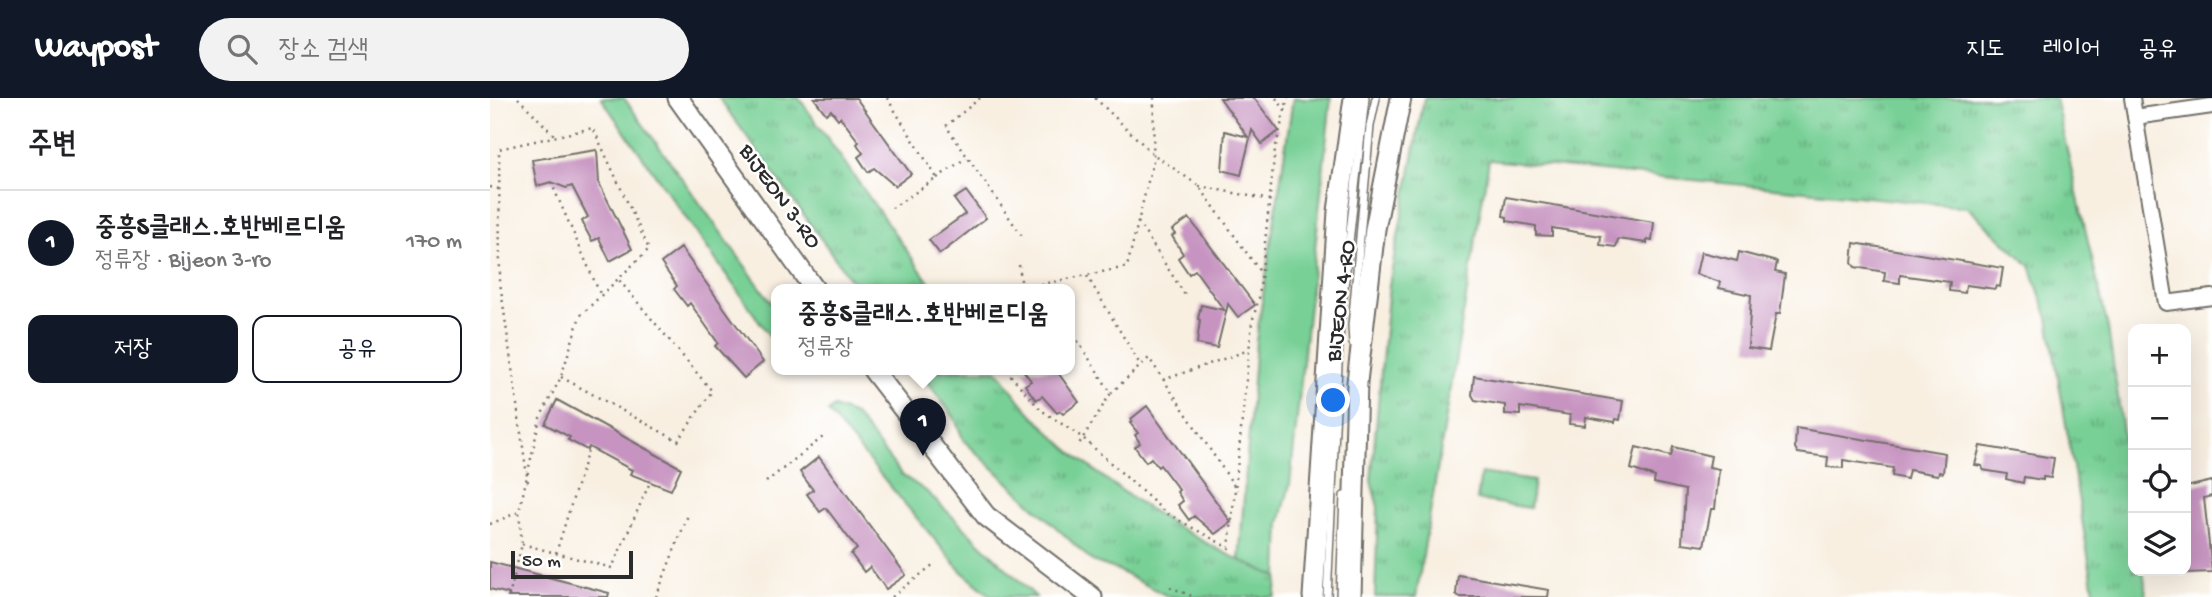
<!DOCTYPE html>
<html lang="ko">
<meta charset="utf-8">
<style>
body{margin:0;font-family:"Gochi Hand","Poor Story",sans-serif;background:#f2f2f2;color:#202124}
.controls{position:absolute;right:21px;bottom:21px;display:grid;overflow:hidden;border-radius:14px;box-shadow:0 7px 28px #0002}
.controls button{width:63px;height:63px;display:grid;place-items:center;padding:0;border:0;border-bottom:2px solid #e0e0e0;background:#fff;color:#202124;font:35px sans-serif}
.scale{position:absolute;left:21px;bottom:18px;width:122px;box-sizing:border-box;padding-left:7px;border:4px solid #2b2b2b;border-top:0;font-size:19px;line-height:24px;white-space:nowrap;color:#2b2b2b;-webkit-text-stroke:5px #fff;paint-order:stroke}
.you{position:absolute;left:844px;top:303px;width:24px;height:24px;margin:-18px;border:5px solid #fff;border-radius:50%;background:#1a73e8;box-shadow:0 0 0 10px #1a73e833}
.badge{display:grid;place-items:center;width:46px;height:46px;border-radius:50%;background:#111827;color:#fff;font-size:23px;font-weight:700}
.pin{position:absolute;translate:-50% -58px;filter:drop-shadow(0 2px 4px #0008)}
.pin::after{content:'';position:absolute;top:37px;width:24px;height:21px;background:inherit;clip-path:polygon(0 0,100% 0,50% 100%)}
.popup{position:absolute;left:281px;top:186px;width:304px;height:91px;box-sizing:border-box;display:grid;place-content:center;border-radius:14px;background:#fff;filter:drop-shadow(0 2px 5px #0005);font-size:23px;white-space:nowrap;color:#757577}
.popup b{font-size:26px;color:#202124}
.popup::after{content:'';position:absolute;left:50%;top:100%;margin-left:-14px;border:14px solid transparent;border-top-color:#fff}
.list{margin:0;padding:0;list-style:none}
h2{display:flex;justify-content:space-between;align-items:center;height:91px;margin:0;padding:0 28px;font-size:30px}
h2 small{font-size:23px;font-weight:400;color:#757577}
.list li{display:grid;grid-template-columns:46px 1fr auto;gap:21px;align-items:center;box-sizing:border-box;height:105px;padding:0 28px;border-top:2px solid #e0e0e0}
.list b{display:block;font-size:26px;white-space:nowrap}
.list p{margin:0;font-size:23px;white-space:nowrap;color:#757577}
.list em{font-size:23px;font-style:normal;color:#757577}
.actions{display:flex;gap:14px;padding:21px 28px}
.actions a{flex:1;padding:16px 0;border:2px solid #111827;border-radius:14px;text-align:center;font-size:24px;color:#111827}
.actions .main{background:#111827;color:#fff}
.icon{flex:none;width:38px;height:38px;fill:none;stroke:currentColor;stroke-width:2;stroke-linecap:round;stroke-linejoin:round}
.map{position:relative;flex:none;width:1722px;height:499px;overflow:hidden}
header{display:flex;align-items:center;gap:42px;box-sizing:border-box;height:98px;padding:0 35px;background:#111827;color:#fff}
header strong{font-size:33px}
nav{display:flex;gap:38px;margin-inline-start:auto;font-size:24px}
.search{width:490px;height:63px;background:#f2f2f2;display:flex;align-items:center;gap:18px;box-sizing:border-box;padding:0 24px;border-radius:38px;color:#757577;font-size:26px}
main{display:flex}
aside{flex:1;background:#fff}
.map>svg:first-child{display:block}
.grass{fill:#78d096;stroke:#527e60;stroke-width:2}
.park{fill:url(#park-tufts);stroke:#527e60;stroke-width:2}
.building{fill:#c794c1}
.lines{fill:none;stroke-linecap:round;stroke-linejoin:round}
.lane-casing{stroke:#73706b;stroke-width:10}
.street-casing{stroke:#73706b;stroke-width:18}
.secondary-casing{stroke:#73706b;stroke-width:23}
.path{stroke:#73706b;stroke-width:2.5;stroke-dasharray:2 5;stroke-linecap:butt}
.lane{stroke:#fff;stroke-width:7}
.street{stroke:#fff;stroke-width:14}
.secondary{stroke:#fff;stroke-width:19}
.labels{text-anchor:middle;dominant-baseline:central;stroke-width:5;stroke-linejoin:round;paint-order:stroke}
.street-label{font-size:23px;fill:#2b2b2b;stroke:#fff}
</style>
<header>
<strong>Waypost</strong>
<div class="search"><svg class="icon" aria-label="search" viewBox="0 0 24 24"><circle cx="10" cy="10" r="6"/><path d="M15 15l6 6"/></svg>장소 검색</div>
<nav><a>지도</a><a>레이어</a><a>공유</a></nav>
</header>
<main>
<aside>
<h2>주변<small></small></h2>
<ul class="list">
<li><span class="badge">1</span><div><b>중흥S클래스.호반베르디움</b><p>정류장 · Bijeon 3-ro</p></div><em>170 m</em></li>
</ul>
<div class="actions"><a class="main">저장</a><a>공유</a></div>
</aside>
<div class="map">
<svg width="1722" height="499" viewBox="0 0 1722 499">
<defs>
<pattern id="park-tufts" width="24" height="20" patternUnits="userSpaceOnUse" patternTransform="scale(1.75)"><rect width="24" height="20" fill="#78d096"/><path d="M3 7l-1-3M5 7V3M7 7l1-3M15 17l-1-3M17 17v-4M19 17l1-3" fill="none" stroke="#63a97b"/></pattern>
</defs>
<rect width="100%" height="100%" fill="#fff"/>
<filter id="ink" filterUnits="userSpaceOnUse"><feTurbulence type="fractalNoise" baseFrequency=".0143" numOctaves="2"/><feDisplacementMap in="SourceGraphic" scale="14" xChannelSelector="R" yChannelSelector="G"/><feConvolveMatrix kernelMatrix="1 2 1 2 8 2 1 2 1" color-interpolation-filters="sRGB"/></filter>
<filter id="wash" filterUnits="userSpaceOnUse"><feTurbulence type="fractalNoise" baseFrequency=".00686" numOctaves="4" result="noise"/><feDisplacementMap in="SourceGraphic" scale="28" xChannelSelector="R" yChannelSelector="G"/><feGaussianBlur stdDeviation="1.57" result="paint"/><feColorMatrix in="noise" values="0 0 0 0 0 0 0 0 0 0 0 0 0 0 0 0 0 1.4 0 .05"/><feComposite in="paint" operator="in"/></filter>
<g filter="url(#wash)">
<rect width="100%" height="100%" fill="#f8efe1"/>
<!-- grass -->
<g class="grass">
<path d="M111,0H134L286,211V247Z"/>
<path d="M803,0H841L800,386L790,425L788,479L749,463L766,243Z"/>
<path d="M344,309L365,317L412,377L436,393L546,499H502L471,473L338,314Z"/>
<path d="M991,375L1044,383L1040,410L987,402Z"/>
</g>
<!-- park -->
<g class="park">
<path d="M229,0H309L441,187L434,192H368Z"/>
<path d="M934,0H1565L1618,230L1643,403V473H1653L1657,499H1605L1558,220L1540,168L1477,109L999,62L926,499H885L888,409L881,383L899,187Z"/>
<path d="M428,272H507C518,286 528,301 540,314C600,380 706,446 788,479L785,499H679L627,472L602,463L474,343L464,319Z"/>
</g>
<g id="blocks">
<!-- building -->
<g class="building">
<path d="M324,0H366L421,76L405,88L384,70L378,74L368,59L373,55L367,46L369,44L350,19L348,21L341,12L336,16Z"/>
<path d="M730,0H764L789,33L772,46L762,32L751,77L732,72L735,33L758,39Z"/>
<path d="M107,52L109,85L142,151L120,163L109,140L102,143L96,132L92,123L98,119L82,88L76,90L61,84L47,88L42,62Z"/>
<path d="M476,93L496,120L450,156L439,142L475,116L464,101Z"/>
<path d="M1016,99L1164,124L1162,143L1157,142V145L1128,141L1126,149L1110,147L1111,138L1062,130V138L1046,137V128L1017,123V119L1013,118Z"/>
<path d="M699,120L765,207L748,219L738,206L727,250L707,246L710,222L708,221L711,207L734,212L705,172L699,176L688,160L693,156L682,138L685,136L682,132Z"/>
<path d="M1364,145L1513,170L1510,189L1506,188L1505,191L1476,187L1475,195L1459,193L1460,184L1410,177V185L1394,183L1395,174L1365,169L1362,165Z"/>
<path d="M191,150L273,264L254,280L225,248L228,245L200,205L197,208L184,191L187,188L171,165Z"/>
<path d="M1211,154L1247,163L1249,154L1287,164L1285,174L1295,176L1290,216H1286L1279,253L1258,250L1261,197L1229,190L1230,184L1206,176Z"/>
<path d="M533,272H566L589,304L573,316L570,313L567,315L552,298L546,302L535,287L541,283Z"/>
<path d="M984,278L1133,303L1130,322L1126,321L1125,324L1096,319L1095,328L1079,326L1080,317L1030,309V317L1015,316V307L985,302L982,297Z"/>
<path d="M67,302L191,370L181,392L140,376L142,372L99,349L97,352L78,342L80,339L55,326Z"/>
<path d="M657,308L741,424L725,436L704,418L699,422L688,407L693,403L687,394L689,392L670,367L668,369L661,360L656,364L645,349L650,345L645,337L648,335L640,325L643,324L641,321Z"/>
<path d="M1306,330L1455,355L1453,375L1449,374L1448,377L1419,372L1417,381L1402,378L1403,370L1353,362V370L1337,369L1338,359L1308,355L1305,350Z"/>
<path d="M1490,348L1564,360L1561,380L1553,379V382L1534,379L1533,385L1516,381L1517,376L1493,372L1492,368L1485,367Z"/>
<path d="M1146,349L1181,358L1183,349L1221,358L1219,369L1229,371L1225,411H1221L1214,448L1192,445L1195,392L1164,385L1165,379L1141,371Z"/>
<path d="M329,359L416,477L396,491L380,469L374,474L361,456L367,451L336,410L330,414L317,396L323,392L310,374Z"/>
<path d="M1722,383V398L1714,400L1722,474L1696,475V389Z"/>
<path d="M0,464L119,495L118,499H18L19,496L0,491Z"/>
<path d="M968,477L1059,492L1058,499H970L966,496Z"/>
</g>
</g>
</g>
<g filter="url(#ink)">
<use href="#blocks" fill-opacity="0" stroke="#73706b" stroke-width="2"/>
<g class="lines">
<defs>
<g id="lane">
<path d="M863,245L862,228L880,28L886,0"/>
<path d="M837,499L850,225L875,0"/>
<path d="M850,499L854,398"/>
</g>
<g id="street">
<path d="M1642,0L1676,205L1722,199"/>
<path d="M1645,19L1722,8"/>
</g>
<g id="secondary">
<path d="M188,0L325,192"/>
<path d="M383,272L496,418L602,499"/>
<path d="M823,499L848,113L864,0"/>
<path d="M861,499L867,284L885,131L911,0"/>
</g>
</defs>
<!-- lane casing -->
<use href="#lane" class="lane-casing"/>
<!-- street casing -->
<use href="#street" class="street-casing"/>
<!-- secondary casing -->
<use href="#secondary" class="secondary-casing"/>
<!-- path -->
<g class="path">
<path d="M28,0L65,38"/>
<path d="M397,0L447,80L402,110"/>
<path d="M490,0L456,28L532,138"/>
<path d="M605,0L663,56L709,88L771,175"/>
<path d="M786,0L796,13"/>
<path d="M447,80L476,60"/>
<path d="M61,84L111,198"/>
<path d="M709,88L780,102"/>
<path d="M0,89L9,91"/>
<path d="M648,124L695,197"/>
<path d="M529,167L532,190L637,169L663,63L664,0"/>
<path d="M597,178L651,268"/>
<path d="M551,186L555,192"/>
<path d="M580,231L621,295L589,346"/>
<path d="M516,272L551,312L593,340L676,415L739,450L762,224L769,200L785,51L798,0"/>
<path d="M71,279L188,343L222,293L129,182"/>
<path d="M673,282L759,252"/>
<path d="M621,295L659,260L747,392"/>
<path d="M276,384L333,339"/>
<path d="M0,426L29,414"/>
<path d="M32,446L122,470L161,382"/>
<path d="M66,455L99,349"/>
<path d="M680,489L704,499"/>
<path d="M19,499L32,446L29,414L50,320L71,279L90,218L159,151L103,30L9,51L10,184L38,385"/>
<path d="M166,499L198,417"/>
<path d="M402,499L444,466"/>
</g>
<!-- lane -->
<use href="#lane" class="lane"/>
<!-- street -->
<use href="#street" class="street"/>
<!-- secondary -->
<use href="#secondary" class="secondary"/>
</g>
</g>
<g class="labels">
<!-- street labels -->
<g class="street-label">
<text transform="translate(289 99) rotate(54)">BIJEON 3-RO</text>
<text transform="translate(852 203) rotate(-83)">BIJEON 4-RO</text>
</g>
</g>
</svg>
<div class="controls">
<button>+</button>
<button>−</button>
<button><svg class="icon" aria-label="locate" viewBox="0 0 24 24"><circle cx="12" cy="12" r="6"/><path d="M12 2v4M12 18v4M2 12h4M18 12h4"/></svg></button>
<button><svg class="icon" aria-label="layers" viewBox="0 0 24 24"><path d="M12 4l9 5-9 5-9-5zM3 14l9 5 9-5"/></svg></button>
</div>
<div class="scale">50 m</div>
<div class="you"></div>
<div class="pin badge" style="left:433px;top:358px">1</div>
<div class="popup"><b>중흥S클래스.호반베르디움</b>정류장</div>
</div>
</main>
